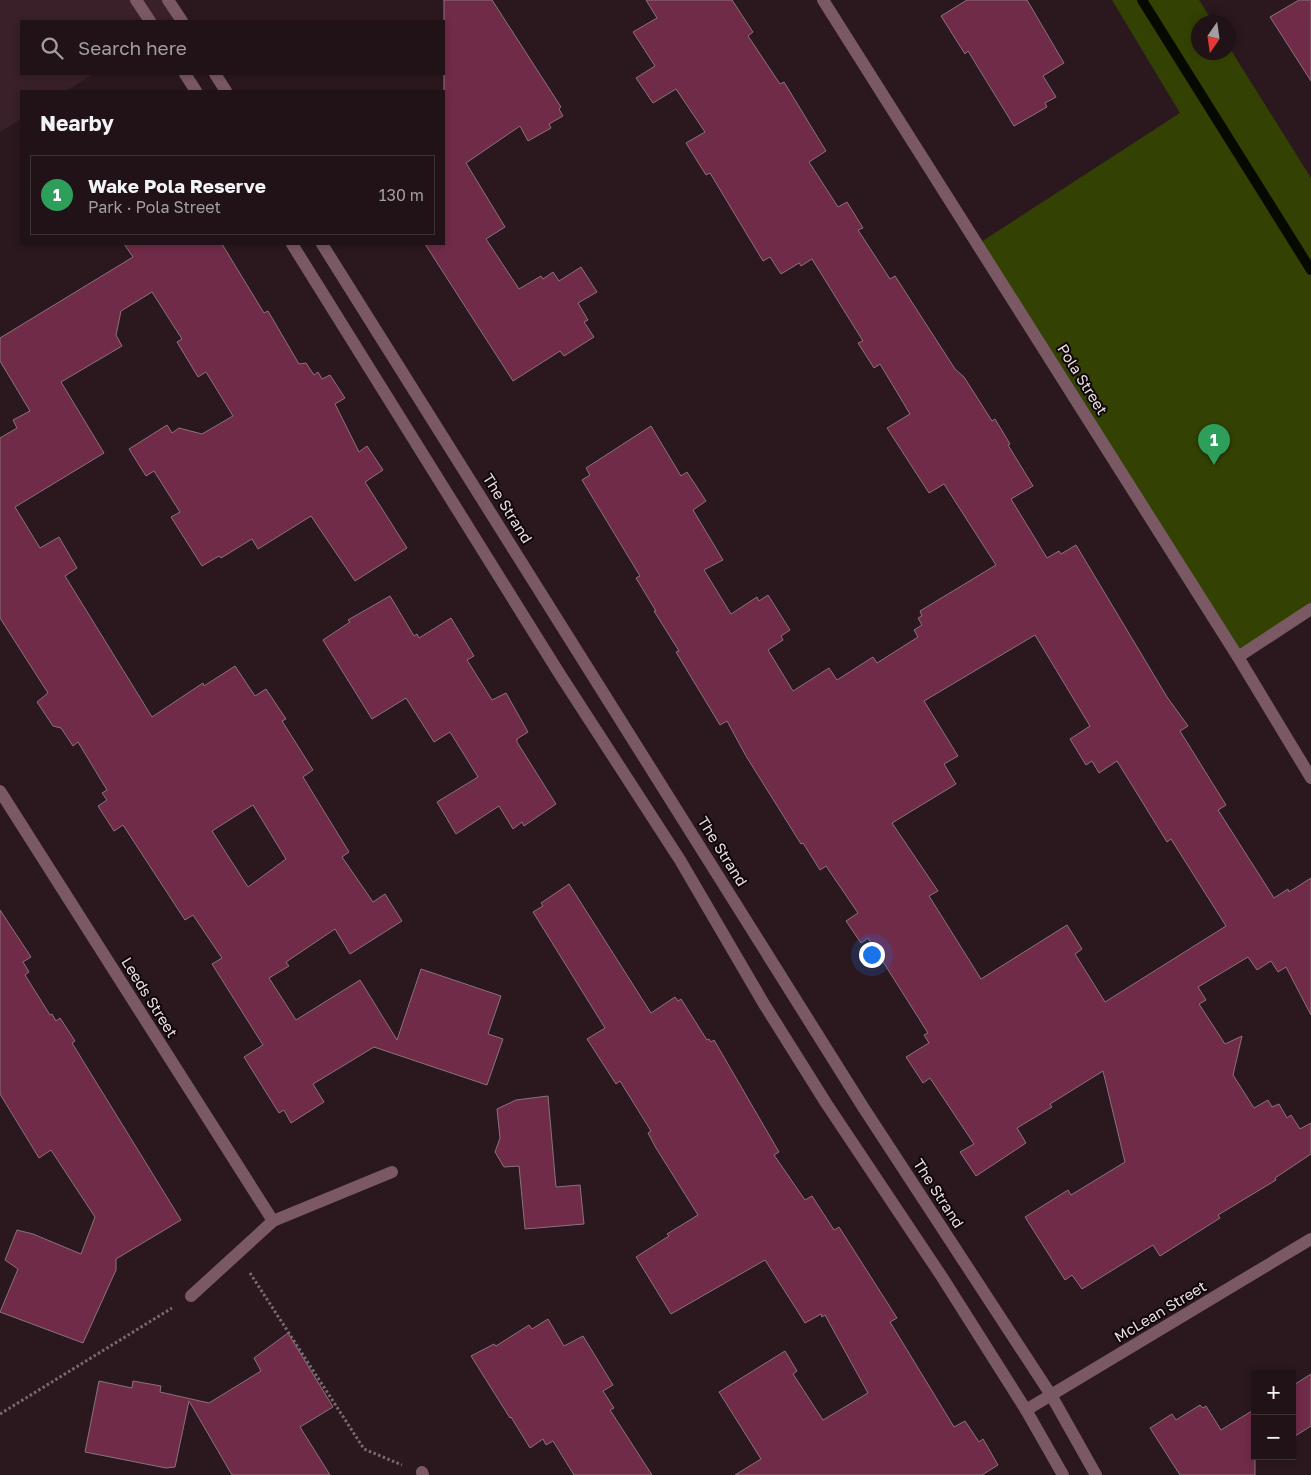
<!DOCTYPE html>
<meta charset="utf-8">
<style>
body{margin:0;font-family:"Golos Text",sans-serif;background:#281b20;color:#f1f3f6}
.controls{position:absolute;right:15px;bottom:15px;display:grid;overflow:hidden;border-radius:0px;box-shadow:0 2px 8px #0003}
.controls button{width:45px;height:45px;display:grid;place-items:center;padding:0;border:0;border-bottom:1px solid #3d3236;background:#201217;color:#f1f3f6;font:25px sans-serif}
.compass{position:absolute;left:1191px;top:15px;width:45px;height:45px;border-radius:50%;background:#201217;box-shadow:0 2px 8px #0003;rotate:193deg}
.you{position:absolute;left:871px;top:954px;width:18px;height:18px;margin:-12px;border:4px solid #fff;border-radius:50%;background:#1a73e8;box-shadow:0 0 0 8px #1a73e833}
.badge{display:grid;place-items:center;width:32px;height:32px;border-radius:50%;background:#1a73e8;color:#fff;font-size:16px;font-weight:700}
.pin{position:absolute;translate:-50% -41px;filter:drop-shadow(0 1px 2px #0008)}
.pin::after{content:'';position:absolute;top:26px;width:18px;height:15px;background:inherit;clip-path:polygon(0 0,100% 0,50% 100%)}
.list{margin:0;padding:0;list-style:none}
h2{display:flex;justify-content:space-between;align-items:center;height:65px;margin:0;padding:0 20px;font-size:21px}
h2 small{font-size:16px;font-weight:400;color:#a29ea1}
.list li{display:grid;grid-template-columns:32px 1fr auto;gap:15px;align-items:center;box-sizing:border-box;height:80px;margin:0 10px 10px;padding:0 10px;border:1px solid #3d3236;border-radius:0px}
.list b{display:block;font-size:19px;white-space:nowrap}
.list p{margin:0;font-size:16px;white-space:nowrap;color:#a29ea1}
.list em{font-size:16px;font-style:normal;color:#a29ea1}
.icon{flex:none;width:28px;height:28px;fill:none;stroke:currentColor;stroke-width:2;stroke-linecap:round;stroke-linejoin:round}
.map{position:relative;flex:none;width:1311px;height:1475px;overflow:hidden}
.search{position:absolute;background:#201217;box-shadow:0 2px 8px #0003;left:20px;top:20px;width:425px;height:55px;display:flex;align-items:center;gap:12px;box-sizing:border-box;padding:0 18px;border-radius:0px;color:#a29ea1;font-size:19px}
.panel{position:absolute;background:#201217;box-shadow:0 2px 8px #0003;left:20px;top:90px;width:425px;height:155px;border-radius:0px}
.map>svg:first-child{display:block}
.built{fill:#392029}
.green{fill:#334203}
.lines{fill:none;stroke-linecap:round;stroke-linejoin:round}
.stream{stroke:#050900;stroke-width:10}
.building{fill:#702b48;stroke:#8a727a;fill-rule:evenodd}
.path{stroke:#7a696f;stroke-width:3;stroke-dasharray:2.5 2.5;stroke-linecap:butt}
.minor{stroke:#7a5964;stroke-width:12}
.tertiary{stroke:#7a5964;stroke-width:12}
.labels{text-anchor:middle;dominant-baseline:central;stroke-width:4;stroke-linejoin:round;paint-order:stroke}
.street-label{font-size:15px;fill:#eadce0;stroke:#0e0609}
</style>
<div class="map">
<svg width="1311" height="1475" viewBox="0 0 1311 1475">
<rect width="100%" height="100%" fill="#2b181f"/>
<!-- built -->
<path class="built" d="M0,0H169L177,21H21V74H94L66,91H21V119L0,132Z"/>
<!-- green -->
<path class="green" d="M1112,0H1199L1213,22H1198V52H1228L1229,47L1311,178V609L1238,657L978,244L1180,113Z"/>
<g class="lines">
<!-- stream -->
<path class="stream" d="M1142,0L1311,270"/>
</g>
<!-- building -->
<g class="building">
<path d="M444,0H492L561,107L559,109L563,116L549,124L551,128L528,141L520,126L466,163L505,227L486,239L519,289L541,276L543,279L553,272L559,281L581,267L597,292L578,303L588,320L584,322L594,337L564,356L560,351L513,381L425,244H444Z"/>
<path d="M646,0H732L753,32L748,36L780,84L784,82L826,151L809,162L838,207L847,202L863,228L858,230L890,279L895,276L955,369L964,377L992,421L995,419L1010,444L1008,445L1033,486L1011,499L1047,558L1059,551L1061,554L1076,545L1167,697L1188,726L1180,731L1226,805L1218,810L1274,898L1288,889L1289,892L1311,878V1015L1286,967L1278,972L1271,961L1257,970L1248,957L1198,987L1206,1000L1199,1004L1225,1044L1242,1036L1233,1075L1254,1108L1268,1100L1272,1107L1279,1104L1287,1118L1291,1115L1300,1129L1311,1123V1154L1275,1178L1276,1180L1218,1215L1220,1218L1160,1256L1153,1245L1082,1289L1072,1275L1065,1280L1025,1217L1068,1190L1071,1195L1125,1162L1103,1071L1050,1104L1052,1107L1017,1128L1026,1143L976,1176L960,1152L974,1144L930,1078L923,1083L906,1057L929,1043L924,1035L928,1033L868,938L861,943L846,921L858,913L826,866L820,870L803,843L801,844L746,756L727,721L720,725L676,652L679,651L654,611H656L636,578L640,576L582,480L590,475L586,468L651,426L681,476L687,472L706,501L693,510L723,560L704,570L731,614L757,597L759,601L768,595L790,630L781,636L783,640L768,650L793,691L829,668L837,680L873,657L877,663L918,637L914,630L922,625L918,618L922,616L920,611L996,565L944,484L929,493L887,428L910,414L880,364L874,368L858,343L863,341L812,259L801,266L799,263L781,274L770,257L763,261L710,173L706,175L686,143L705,132L676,89L653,103L636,78L655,66L633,32L657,18ZM1035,635L1090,726L1070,739L1086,765L1092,761L1099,773L1117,761L1167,842L1171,839L1226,926L1105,1002L1075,954L1082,949L1067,925L981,979L929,896L938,891L892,823L956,784L944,764L958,756L924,701Z"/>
<path d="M967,0H1027L1064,63L1043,76L1056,97L1045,103L1047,107L1014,126L968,51L965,54L941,16Z"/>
<path d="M1299,0H1311V81L1270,17Z"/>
<path d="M124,244H222L264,313L268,311L299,364L306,363L314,375L318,372L322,379L330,375L345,398L335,404L359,452L367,446L383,470L365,482L407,548L355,581L311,516L258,549L252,539L221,558L219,556L202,566L171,517L180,512L154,471L146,476L129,449L167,425L172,433L179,428L202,434L233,416L206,372L198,377L177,342L182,339L152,292L121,311L116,335L122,346L61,382L104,453L15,507L40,548L59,537L77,568L65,576L152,717L203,683L204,686L235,666L255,696L266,689L286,719L282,721L313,770L303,777L349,852L342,857L373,902L385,894L402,921L350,954L335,929L286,962L289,966L269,978L296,1020L360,980L397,1040L421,969L501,996L488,1034L503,1039L487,1085L374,1047L313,1084L324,1102L291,1123L284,1110L279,1113L244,1057L263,1045L212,964L222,958L193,915L185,920L123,825L114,831L98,806L107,800L102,793L107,790L78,742L73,746L61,728L53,726L37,702L48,693L0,618V438L17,428L13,420L30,411L0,361V338L133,257ZM253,805L286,859L248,887L212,831Z"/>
<path d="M390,596L414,636L417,634L419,638L451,618L474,656L467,660L492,700L506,693L528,732L517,739V742L556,804L524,826L522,822L513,829L499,806L456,834L437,802L478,777L450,732L434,742L406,698L372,719L323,640L350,622L348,620Z"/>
<path d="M569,884L651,1013L675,997L678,1001L681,999L707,1040L709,1039L711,1042L714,1040L779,1152L774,1155L805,1200L812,1196L834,1230L839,1227L897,1318L890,1322L954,1427L965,1421L979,1442L983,1439L998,1465L982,1475H735L761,1459L719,1392L785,1351L797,1371L793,1374L823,1420L868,1393L825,1315L822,1317L821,1314L805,1323L765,1260L671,1314L636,1257L669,1236L667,1234L698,1215L656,1148L648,1133L651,1131L620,1081L616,1084L587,1039L605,1028L533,912L543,906L541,903Z"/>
<path d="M0,910L31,957L23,962L29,972L25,975L50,1015L52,1014L56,1021L60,1018L75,1041L72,1043L181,1220L116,1259V1270L83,1343L0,1312L18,1269L5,1260L17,1230L33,1234L81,1254L95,1217L51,1150L39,1158L0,1094Z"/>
<path d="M548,1096L556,1187L580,1185L584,1224L525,1229L519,1166L504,1167L495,1152L500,1138L497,1109L516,1100Z"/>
<path d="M548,1319L564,1346L583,1336L613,1385L603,1391L614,1408L610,1410L652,1475H574L553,1441L546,1445L543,1439L530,1448L511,1417L510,1418L471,1356L494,1344L496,1346L529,1325L532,1329Z"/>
<path d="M288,1333L333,1407L300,1427L330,1475H232L189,1401L175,1467L166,1468L85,1452L99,1381L132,1388L133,1381L161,1386L160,1392L209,1403L261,1371L254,1358Z"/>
<path d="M1311,1374V1426L1292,1438V1386Z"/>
<path d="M1200,1405L1203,1408L1206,1406L1221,1430L1255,1409V1456H1262L1255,1460V1475H1180L1150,1428L1172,1414L1176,1420Z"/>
</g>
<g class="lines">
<!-- path -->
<g class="path">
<path d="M250,1273L364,1449L402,1465"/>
<path d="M0,1414L172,1308"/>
</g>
<!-- minor -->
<g class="minor">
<path d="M823,0L1238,657L1311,778"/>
<path d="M1238,657L1311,609"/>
<path d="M0,791L273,1221"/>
<path d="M191,1296L273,1221L392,1172"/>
<path d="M1026,1410L1311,1239"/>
<path d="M422,1472L423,1475"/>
</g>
<!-- tertiary -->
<g class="tertiary">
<path d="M136,0L150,21"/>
<path d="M168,0L182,21"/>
<path d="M185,74L196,91"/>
<path d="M215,74L226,91"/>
<path d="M292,244L559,673L680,860L764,1004L826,1103L942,1277L1026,1410L1063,1475"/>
<path d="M322,244L863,1107L1051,1395L1096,1475"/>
</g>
</g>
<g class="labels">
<!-- street labels -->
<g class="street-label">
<text transform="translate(1083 379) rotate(58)">Pola Street</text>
<text transform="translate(508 508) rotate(58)">The Strand</text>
<text transform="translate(723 851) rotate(58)">The Strand</text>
<text transform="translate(150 997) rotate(58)">Leeds Street</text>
<text transform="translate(939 1193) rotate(57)">The Strand</text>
<text transform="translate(1160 1311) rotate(-31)">McLean Street</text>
</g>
</g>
</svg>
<div class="controls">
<button>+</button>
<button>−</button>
</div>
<svg class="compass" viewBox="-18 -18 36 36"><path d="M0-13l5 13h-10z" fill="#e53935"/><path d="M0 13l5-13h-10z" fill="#a29ea1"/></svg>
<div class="you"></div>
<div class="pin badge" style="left:1214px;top:465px;background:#2e9e5b">1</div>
<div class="search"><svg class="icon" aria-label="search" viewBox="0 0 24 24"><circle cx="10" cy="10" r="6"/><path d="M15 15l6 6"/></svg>Search here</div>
<section class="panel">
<h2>Nearby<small></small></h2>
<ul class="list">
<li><span class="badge" style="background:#2e9e5b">1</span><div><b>Wake Pola Reserve</b><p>Park · Pola Street</p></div><em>130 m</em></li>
</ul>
</section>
</div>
